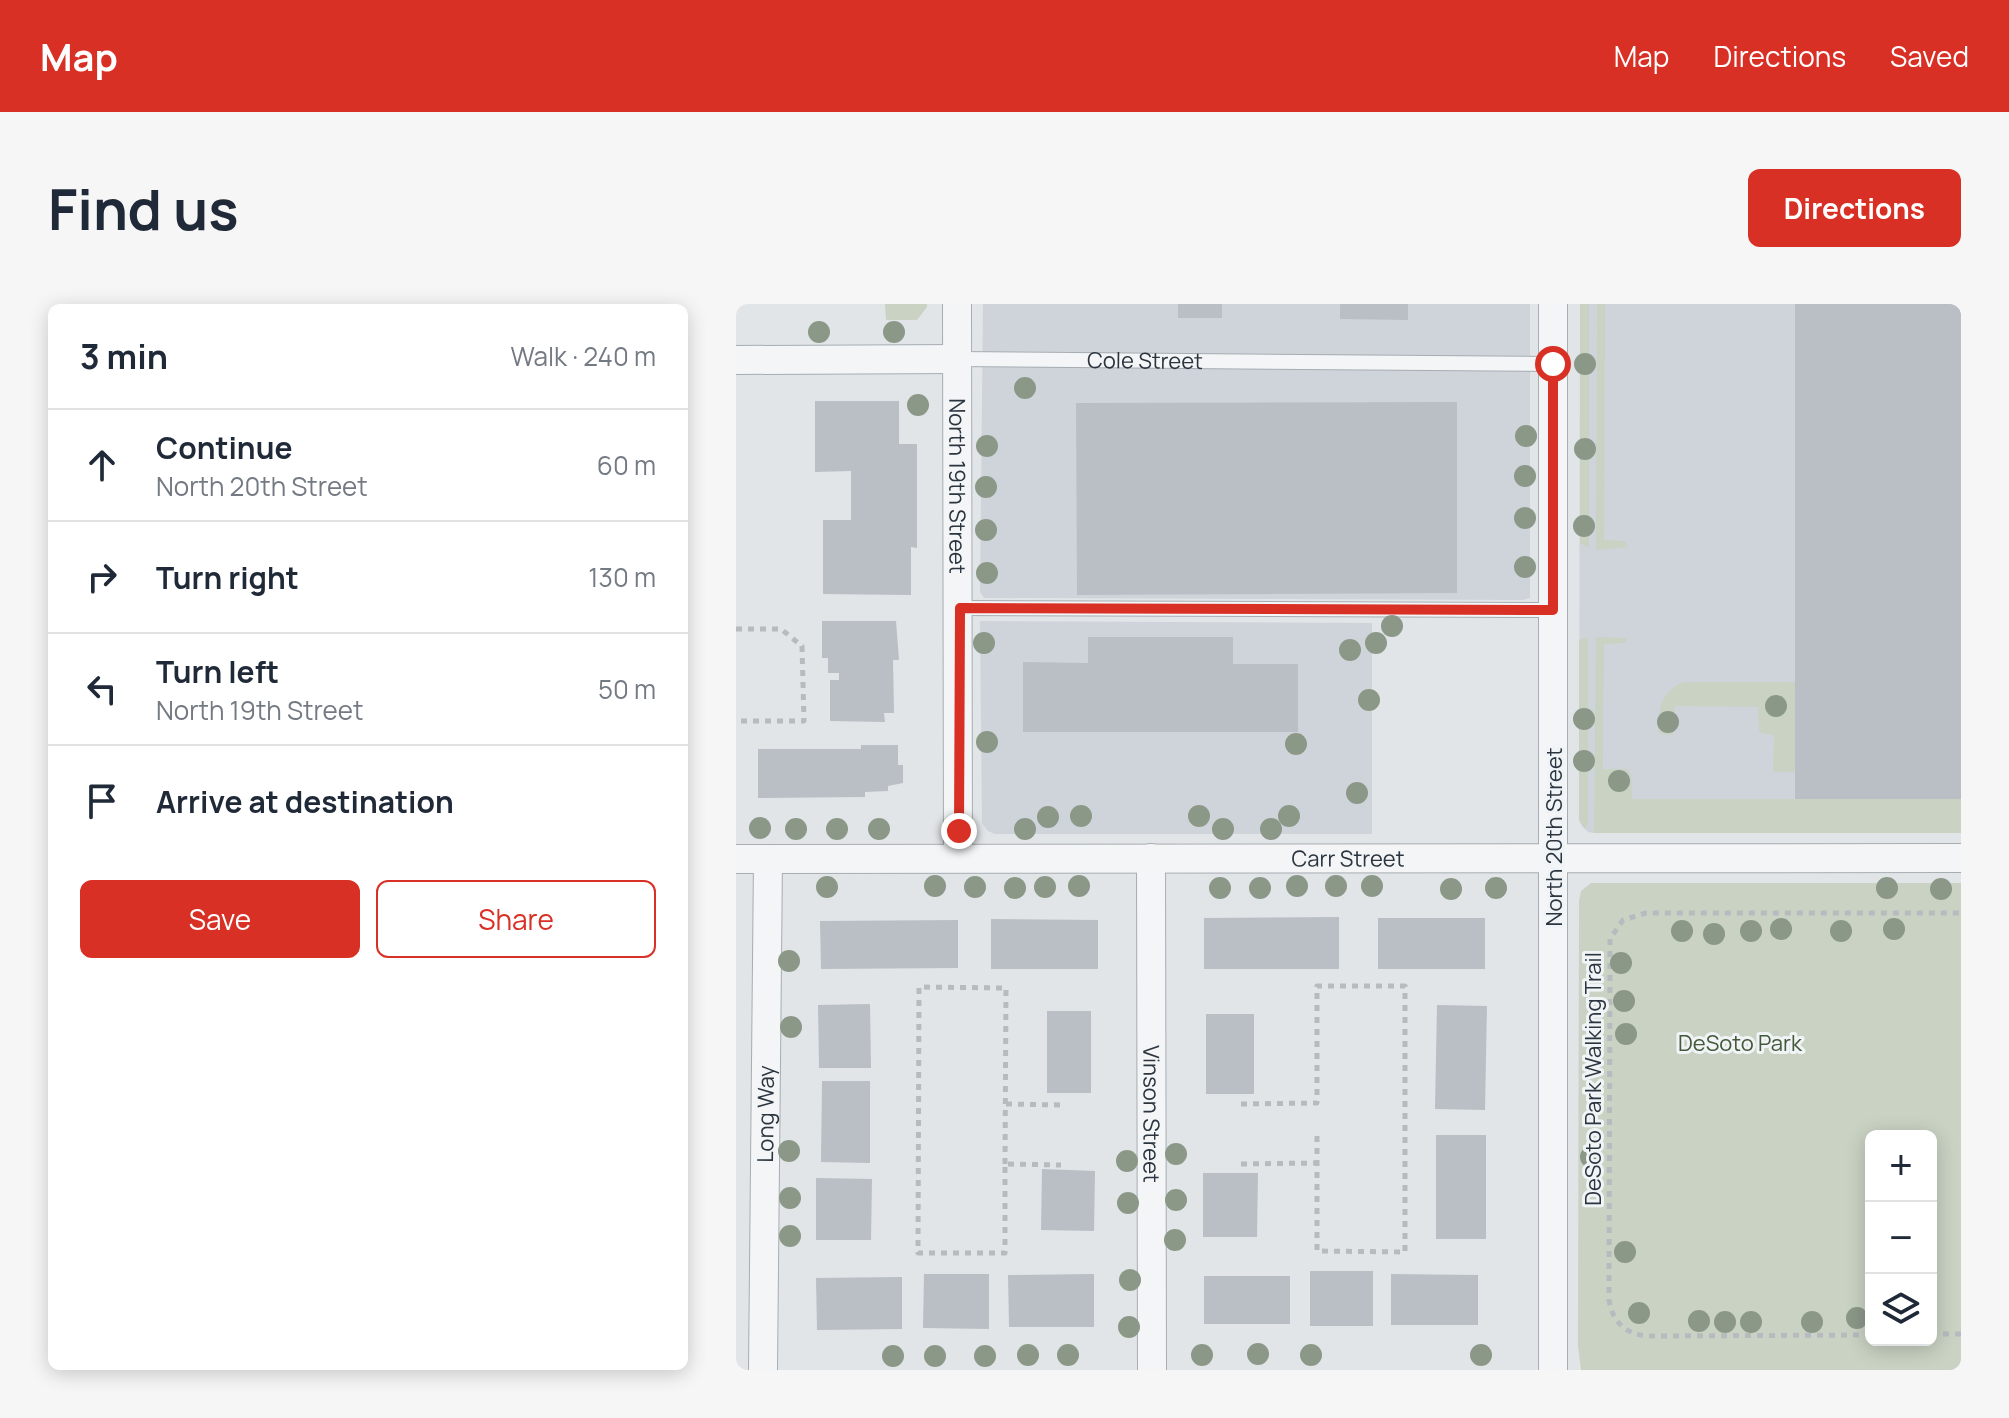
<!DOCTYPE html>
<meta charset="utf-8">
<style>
body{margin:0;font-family:Manrope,sans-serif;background:#f6f6f7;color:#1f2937}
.controls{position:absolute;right:24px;bottom:24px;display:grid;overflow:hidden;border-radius:12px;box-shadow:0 4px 20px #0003}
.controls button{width:72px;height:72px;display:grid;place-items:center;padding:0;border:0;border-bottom:2px solid #e0e1e3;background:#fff;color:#1f2937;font:40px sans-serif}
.stop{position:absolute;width:24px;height:24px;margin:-18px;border:6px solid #d93025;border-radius:50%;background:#fff}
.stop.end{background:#d93025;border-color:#fff;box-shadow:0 2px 8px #0008}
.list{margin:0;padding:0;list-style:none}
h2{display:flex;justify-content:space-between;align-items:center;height:104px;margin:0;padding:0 32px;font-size:34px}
h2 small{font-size:26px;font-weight:400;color:#747a83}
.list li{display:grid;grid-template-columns:52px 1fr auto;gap:24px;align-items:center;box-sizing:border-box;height:112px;padding:0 32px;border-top:2px solid #e0e1e3}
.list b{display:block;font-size:30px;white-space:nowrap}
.list p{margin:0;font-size:26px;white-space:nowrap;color:#747a83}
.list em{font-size:26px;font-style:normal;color:#747a83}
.actions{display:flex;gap:16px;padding:24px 32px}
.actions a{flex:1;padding:18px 0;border:2px solid #d93025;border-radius:12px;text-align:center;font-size:28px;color:#d93025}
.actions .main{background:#d93025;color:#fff}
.icon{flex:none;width:44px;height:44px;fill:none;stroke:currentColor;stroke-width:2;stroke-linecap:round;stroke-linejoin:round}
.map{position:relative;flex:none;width:1225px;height:1066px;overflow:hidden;border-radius:12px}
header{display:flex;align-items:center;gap:48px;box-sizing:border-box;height:112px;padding:0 40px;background:#d93025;color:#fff}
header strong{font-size:38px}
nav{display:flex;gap:44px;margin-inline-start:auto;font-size:28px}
.intro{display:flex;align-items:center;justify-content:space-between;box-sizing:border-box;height:192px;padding:0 48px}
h1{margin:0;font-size:56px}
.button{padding:20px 36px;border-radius:12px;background:#d93025;color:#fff;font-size:28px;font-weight:700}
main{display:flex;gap:48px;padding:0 48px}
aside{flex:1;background:#fff;border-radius:12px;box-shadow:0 4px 20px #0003}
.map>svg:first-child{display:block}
.built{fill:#cfd4da}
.green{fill:#c9d2c3;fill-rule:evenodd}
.building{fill:#b9bfc5}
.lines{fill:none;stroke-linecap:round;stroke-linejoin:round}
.lane-casing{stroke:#a7adb2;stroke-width:16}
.street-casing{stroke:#a7adb2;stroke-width:30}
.path{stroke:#b7bbc0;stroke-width:5;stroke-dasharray:6 6;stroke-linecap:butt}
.lane{stroke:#f3f5f7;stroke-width:14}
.street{stroke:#f3f5f7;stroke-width:28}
.tree{fill:#8b9888}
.route{stroke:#d93025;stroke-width:10}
.labels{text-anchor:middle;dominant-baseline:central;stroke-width:6;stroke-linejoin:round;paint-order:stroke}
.street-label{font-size:22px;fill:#2b353f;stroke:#f0f4f6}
.park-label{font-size:22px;fill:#445939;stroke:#f0f4f6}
</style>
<header>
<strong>Map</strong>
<nav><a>Map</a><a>Directions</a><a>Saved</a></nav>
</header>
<div class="intro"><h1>Find us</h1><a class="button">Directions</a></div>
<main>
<aside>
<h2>3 min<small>Walk · 240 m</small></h2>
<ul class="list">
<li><svg class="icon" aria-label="ahead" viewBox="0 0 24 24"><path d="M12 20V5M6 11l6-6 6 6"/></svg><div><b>Continue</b><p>North 20th Street</p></div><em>60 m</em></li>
<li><svg class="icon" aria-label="right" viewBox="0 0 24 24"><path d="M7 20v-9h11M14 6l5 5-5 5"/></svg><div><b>Turn right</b></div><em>130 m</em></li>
<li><svg class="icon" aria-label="left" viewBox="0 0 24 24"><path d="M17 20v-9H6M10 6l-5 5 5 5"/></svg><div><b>Turn left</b><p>North 19th Street</p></div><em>50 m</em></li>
<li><svg class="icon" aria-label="arrive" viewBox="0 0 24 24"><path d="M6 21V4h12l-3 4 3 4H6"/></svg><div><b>Arrive at destination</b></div></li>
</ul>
<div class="actions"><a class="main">Save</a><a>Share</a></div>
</aside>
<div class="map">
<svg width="1225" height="1066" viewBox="0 0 1225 1066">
<rect width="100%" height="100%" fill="#e1e5e8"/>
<!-- built -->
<g class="built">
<path d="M247,0H794V294L787,296L248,294L244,288Z"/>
<path d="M844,0H1225V529H858L852,528L846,522L843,516Z"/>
<path d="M244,317L636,319V530H259L252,527L246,519Z"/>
</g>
<!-- green -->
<g class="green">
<path d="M149,0H191V3L181,16H150Z"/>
<path d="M844,0H853V244L844,239Z"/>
<path d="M861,0H869L868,236L889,237L892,243L860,246Z"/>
<path d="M852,333V520L849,525L843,516V336Z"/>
<path d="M860,333L891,334L889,339L868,340L867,465H891L895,471L896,495H1225V529H858Z"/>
<path d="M948,378H1059V468H1037L1038,431L1027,430L1023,427L1022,403L939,402L937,431L925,430L922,426C923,403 925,387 948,378Z"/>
<path d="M855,579H1225V1066H845L842,1042L843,597L845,587ZM1135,832H1195V1036H1135Z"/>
</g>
<!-- building -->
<g class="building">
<rect x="442" y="0" width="44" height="14"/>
<path d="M604,0H672V16L604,15Z"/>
<rect x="1059" y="0" width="166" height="495"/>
<path d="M79,97H163V140H181V244L175,243V291L87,290V216H115V167L79,168Z"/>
<path d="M721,98V289L341,291L340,99Z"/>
<path d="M86,317H160L163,356H157L158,409H148L149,418L94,417V376H103V369H92V354H86Z"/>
<path d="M352,333H497V360H562V428H287V358L352,359Z"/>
<path d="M125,441H162V461H167V479L152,482V487L129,488V493L22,494V445H125Z"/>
<path d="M603,613V665H468V614Z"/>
<rect x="642" y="614" width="107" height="51"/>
<path d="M255,615L362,616V665H255Z"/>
<path d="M222,616V664L85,665L84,617Z"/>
<path d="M134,700L135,764H83L82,701Z"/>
<path d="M701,701L751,702L749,806L699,805Z"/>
<rect x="311" y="707" width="44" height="82"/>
<rect x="470" y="710" width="48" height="80"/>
<path d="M86,777H134V859L85,858Z"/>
<rect x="700" y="831" width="50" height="104"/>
<path d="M306,865L359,867L358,927L305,926Z"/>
<path d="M467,869H522L521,933H467Z"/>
<path d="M80,874L136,875L135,936H80Z"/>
<rect x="574" y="967" width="63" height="55"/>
<path d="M188,970H253V1025L187,1024Z"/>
<path d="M358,970V1023H273L272,971Z"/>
<path d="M655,970L742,971V1021H655Z"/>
<rect x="468" y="972" width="86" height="48"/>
<path d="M166,973V1025L81,1026L80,974Z"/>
</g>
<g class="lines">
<defs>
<g id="lane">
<path id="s1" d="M221,55L817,60"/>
<path d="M224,304L817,306"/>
</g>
<g id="street">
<path id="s2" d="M221,0L222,554"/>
<path d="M817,0V1066"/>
<path d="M0,56L221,55"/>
<path id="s3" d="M415,554L416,1066"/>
<path id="s4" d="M0,555L1225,554"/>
<path id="s5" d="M27,1066L32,555"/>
</g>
</defs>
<!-- lane casing -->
<use href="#lane" class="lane-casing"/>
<!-- street casing -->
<use href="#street" class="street-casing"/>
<!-- path -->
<g class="path">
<path d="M0,325H45L66,342L68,417H0"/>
<path d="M270,800L325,801"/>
<path d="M505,800L581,799V682H669V948L581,947V830"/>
<path d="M269,860L270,684L183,683L182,949H269V860L325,861"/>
<path d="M505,860L581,859"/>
<path d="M1195,1030H1225"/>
<path d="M1135,1031L910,1032C888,1029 877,1018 873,996L874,635L887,616L910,609H1225"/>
</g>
<!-- lane -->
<use href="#lane" class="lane"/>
<!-- street -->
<use href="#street" class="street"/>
</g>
<!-- trees -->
<g class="tree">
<circle cx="83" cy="28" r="11"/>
<circle cx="158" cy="28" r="11"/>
<circle cx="849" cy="60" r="11"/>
<circle cx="289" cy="84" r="11"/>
<circle cx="182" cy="101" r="11"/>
<circle cx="790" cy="132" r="11"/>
<circle cx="251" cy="142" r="11"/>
<circle cx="849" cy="145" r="11"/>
<circle cx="789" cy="172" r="11"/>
<circle cx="250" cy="183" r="11"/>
<circle cx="789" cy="214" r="11"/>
<circle cx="848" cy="222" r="11"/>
<circle cx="250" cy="226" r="11"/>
<circle cx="789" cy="263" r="11"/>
<circle cx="251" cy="269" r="11"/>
<circle cx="656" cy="322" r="11"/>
<circle cx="248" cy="339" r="11"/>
<circle cx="640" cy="339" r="11"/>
<circle cx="614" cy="346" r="11"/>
<circle cx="633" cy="396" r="11"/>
<circle cx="1040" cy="402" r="11"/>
<circle cx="848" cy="415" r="11"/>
<circle cx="932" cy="418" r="11"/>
<circle cx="251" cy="438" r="11"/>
<circle cx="560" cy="440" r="11"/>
<circle cx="848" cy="457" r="11"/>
<circle cx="883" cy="477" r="11"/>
<circle cx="621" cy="489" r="11"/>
<circle cx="345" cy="512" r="11"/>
<circle cx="463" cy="512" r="11"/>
<circle cx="553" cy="512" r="11"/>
<circle cx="312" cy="513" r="11"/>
<circle cx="24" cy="524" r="11"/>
<circle cx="60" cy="525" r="11"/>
<circle cx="101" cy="525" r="11"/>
<circle cx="143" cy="525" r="11"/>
<circle cx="289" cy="525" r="11"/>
<circle cx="487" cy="525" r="11"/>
<circle cx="535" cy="525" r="11"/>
<circle cx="199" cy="582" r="11"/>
<circle cx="343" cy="582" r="11"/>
<circle cx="561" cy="582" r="11"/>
<circle cx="600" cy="582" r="11"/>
<circle cx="636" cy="582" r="11"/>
<circle cx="91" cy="583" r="11"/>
<circle cx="239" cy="583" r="11"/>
<circle cx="309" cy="583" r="11"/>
<circle cx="279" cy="584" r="11"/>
<circle cx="484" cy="584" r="11"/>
<circle cx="524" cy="584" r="11"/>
<circle cx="760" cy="584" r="11"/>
<circle cx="1151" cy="584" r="11"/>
<circle cx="715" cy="585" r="11"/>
<circle cx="1205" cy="585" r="11"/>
<circle cx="1045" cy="625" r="11"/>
<circle cx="1158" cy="625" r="11"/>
<circle cx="946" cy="627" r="11"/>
<circle cx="1015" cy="627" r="11"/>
<circle cx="1105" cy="627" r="11"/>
<circle cx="978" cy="630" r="11"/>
<circle cx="53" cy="657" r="11"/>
<circle cx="885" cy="659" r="11"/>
<circle cx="888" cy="697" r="11"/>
<circle cx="55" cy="723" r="11"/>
<circle cx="890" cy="730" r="11"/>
<circle cx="53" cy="847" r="11"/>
<circle cx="440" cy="850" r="11"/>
<circle cx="855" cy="853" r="11"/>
<circle cx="391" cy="857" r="11"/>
<circle cx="54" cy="894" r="11"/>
<circle cx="440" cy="896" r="11"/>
<circle cx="392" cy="899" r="11"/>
<circle cx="54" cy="932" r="11"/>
<circle cx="439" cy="936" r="11"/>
<circle cx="889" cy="948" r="11"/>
<circle cx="394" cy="976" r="11"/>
<circle cx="903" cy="1009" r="11"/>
<circle cx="1121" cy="1014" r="11"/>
<circle cx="963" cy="1017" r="11"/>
<circle cx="989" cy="1018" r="11"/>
<circle cx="1015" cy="1018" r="11"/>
<circle cx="1076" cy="1018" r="11"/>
<circle cx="393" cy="1023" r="11"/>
<circle cx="522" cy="1050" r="11"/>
<circle cx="292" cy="1051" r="11"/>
<circle cx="332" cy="1051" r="11"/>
<circle cx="466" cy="1051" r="11"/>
<circle cx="575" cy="1051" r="11"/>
<circle cx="745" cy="1051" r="11"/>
<circle cx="157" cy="1052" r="11"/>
<circle cx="199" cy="1052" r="11"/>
<circle cx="249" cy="1052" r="11"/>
</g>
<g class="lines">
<!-- route -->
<path class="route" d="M223,527L224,304L817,306V60"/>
</g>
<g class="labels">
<!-- street labels -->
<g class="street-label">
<text stroke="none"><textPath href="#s1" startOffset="188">Cole Street</textPath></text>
<text stroke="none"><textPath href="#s2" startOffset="182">North 19th Street</textPath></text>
<text transform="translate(818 533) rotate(-90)">North 20th Street</text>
<text stroke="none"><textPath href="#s4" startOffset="612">Carr Street</textPath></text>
<text transform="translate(857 775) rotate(-90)">DeSoto Park Walking Trail</text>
<text stroke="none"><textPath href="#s5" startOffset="256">Long Way</textPath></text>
<text stroke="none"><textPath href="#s3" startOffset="256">Vinson Street</textPath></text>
</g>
<!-- park labels -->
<g class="park-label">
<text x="1004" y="739">DeSoto Park</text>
</g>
</g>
</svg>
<div class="controls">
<button>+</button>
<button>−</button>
<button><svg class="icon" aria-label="layers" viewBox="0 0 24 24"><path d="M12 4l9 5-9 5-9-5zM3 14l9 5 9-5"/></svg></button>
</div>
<div class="stop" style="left:817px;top:60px"></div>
<div class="stop end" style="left:223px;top:527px"></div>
</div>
</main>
